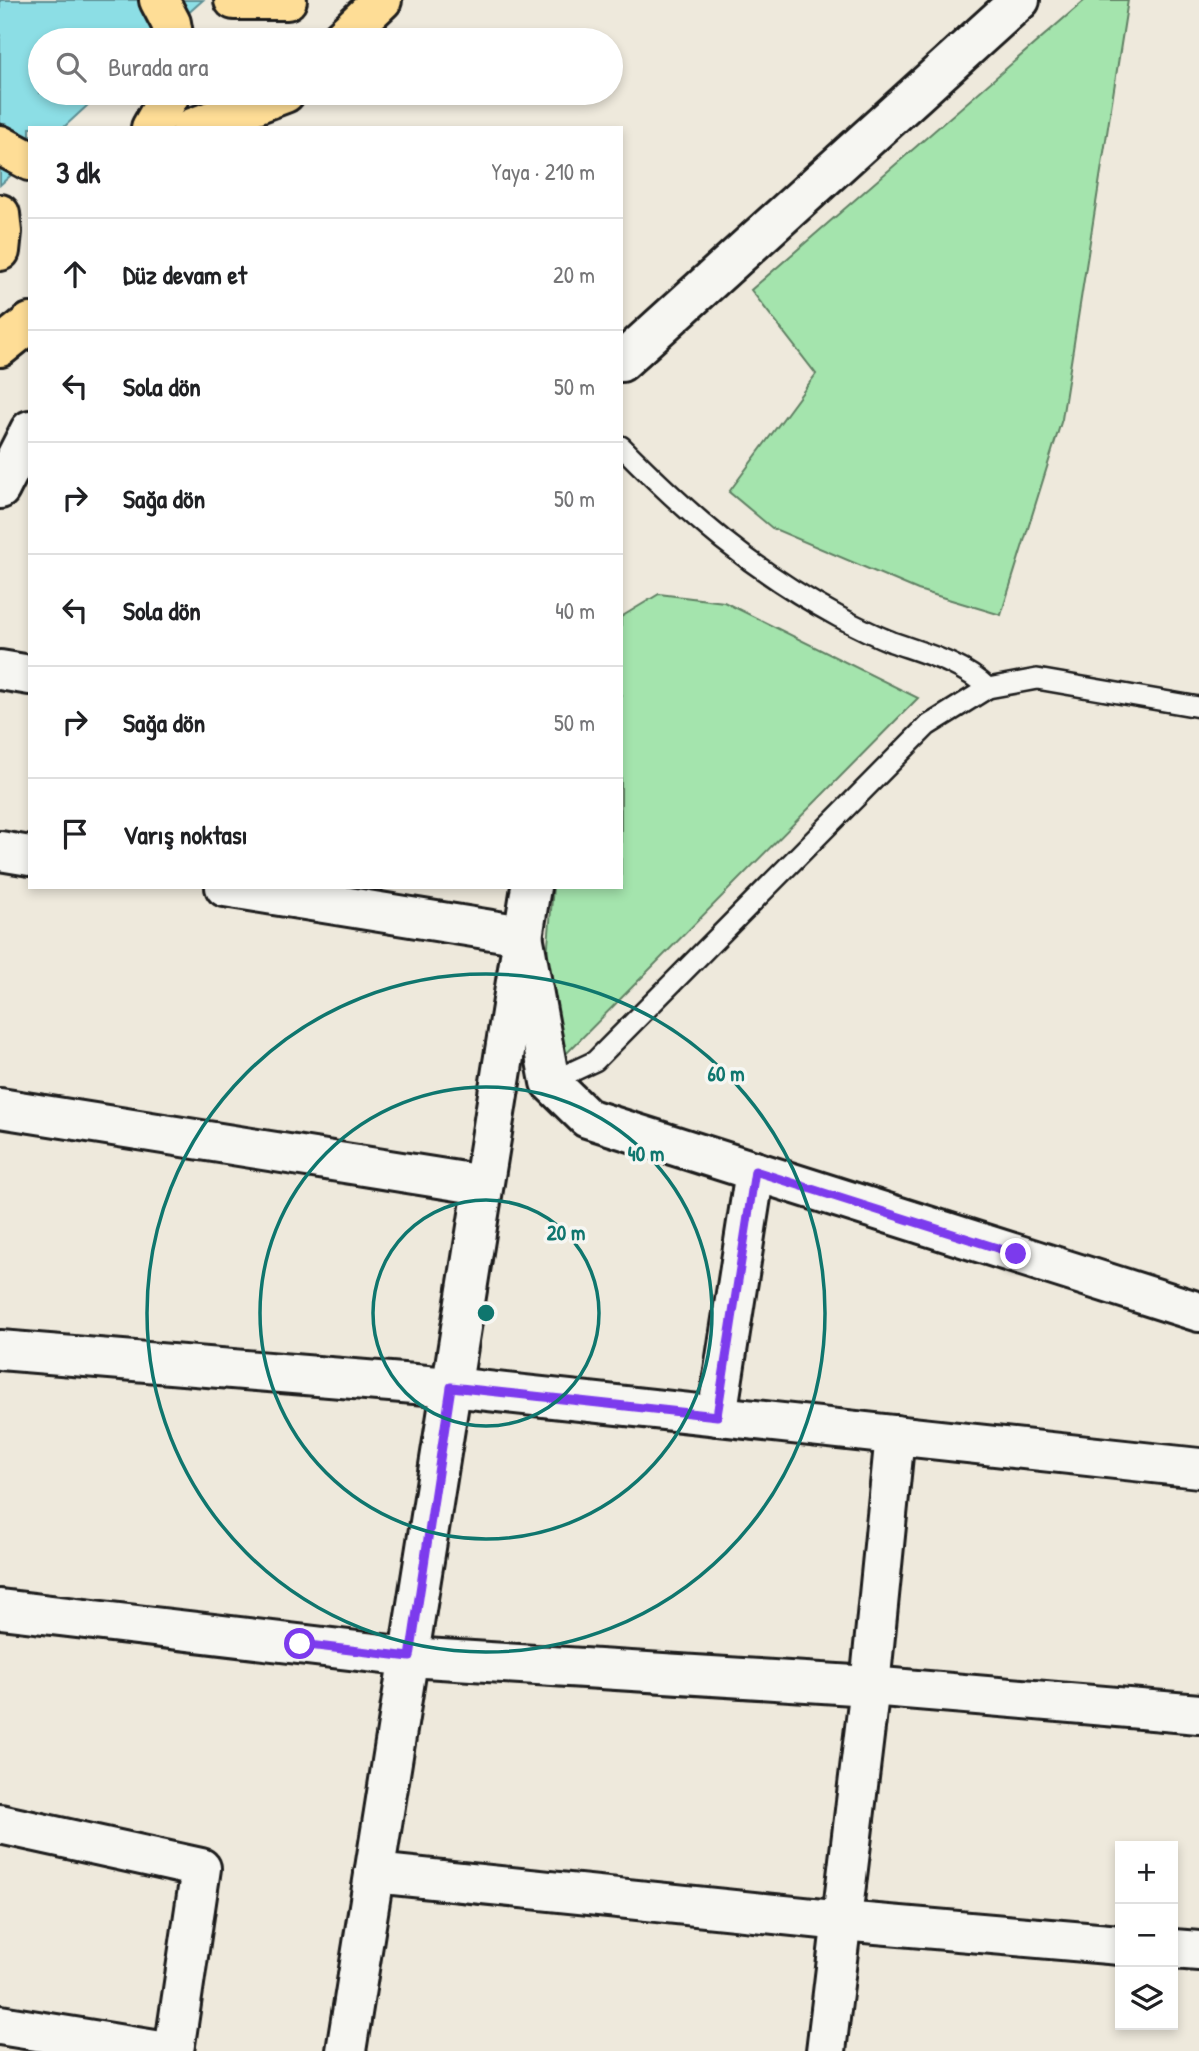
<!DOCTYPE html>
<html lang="tr">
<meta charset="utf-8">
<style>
body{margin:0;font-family:"Patrick Hand",sans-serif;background:#f2f2f2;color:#202124}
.controls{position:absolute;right:21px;bottom:21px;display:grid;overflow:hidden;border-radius:0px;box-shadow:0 4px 10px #0003}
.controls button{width:63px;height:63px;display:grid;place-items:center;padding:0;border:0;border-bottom:2px solid #e0e0e0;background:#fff;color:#202124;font:35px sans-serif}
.stop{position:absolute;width:21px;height:21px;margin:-16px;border:5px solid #7c3aed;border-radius:50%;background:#fff}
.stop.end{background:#7c3aed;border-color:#fff;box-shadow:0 2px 7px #0008}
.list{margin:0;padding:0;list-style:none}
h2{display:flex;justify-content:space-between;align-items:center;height:91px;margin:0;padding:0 28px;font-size:30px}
h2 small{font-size:23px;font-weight:400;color:#757577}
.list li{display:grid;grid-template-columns:46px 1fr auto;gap:21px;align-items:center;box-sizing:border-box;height:112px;padding:0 28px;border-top:2px solid #e0e0e0}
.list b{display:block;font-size:26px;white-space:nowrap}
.list em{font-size:23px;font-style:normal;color:#757577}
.icon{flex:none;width:38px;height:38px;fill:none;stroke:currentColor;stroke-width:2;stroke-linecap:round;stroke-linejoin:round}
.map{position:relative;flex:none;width:1199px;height:2051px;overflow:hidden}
.search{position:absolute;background:#fff;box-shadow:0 4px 10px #0003;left:28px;top:28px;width:595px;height:77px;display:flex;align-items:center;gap:18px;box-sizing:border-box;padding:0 24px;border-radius:38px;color:#757577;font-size:26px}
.panel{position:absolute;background:#fff;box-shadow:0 4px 10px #0003;left:28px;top:126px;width:595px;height:763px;border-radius:0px}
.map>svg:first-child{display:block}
.green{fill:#a4e4ad;stroke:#608064;stroke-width:2}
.water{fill:#8cdee5;stroke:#5f9095;stroke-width:2}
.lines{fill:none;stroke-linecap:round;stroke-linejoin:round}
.lane-casing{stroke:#1c1c1c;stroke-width:24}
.street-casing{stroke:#1c1c1c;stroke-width:44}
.secondary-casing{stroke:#1c1c1c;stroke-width:44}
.primary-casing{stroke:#1c1c1c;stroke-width:44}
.lane{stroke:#f6f6f2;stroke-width:19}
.street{stroke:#f6f6f2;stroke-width:38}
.secondary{stroke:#f6f6f2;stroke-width:38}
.primary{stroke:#fedd96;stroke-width:38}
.route{stroke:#7c3aed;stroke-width:9}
.ring{fill:none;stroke:#0f766e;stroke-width:3.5}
.centre{fill:#0f766e;stroke:#f6f6f2;stroke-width:3.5}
.ring-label{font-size:21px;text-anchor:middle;font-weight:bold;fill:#0f766e;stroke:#f6f6f2;stroke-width:7;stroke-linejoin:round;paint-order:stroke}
</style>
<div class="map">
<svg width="1199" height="2051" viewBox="0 0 1199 2051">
<rect width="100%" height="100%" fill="#eee9dc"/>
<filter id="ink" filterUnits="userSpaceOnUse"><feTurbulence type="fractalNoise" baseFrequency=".0143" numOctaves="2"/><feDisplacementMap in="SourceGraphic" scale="14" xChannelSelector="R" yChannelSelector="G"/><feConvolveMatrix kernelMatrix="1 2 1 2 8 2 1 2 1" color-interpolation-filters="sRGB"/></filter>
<g filter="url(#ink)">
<!-- green -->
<g class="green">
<path d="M1085,0H1128L1062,419L1001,615L918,590L772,528L729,492L816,374L751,290Z"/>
<path d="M659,594L724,602L918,698L564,1056L539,1049L553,887H621V617Z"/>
</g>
<!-- water -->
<path class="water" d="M0,0H203L158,40H40V93H101L63,128H30V158L0,185Z"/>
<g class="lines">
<defs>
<g id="lane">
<path d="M621,446C689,515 753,571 839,617C856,626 874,635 892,642C926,654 962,663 988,688"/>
<path d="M550,1082L595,1061L927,726L988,688L1037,679L1199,707"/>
</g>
<g id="street">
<path d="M621,362L1020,0"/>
<path d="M0,670L30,675"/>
<path d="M0,851L30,856"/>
<path d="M225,887L523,935L550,1082L587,1118L1199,1312"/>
<path d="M0,1108L483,1185"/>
<path d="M0,1350L451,1387L1199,1468"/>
<path d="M717,1416L755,1171"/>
<path d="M0,1609L409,1657L870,1686L1199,1714"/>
<path d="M0,1824L201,1868L174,2051"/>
<path d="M374,1873L842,1921L1120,1945"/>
<path d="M1173,1949L1199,1951"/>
<path d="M0,2025L161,2051"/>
<path d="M346,2051L531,887"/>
<path d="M826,2051L870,1686L895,1435"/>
</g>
<path id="secondary" d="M0,489L30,430"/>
<g id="primary">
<path d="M159,0L171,23L174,40"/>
<path d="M234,0H287"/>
<path d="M340,40L382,0"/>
<path d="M151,128L171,93"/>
<path d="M192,128L285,93"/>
<path d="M0,145L30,161"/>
<path d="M0,214L2,232L0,251"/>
<path d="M0,347L30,323"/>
</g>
</defs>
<!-- lane casing -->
<use href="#lane" class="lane-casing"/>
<!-- street casing -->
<use href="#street" class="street-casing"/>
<!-- secondary casing -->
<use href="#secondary" class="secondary-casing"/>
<!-- primary casing -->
<use href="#primary" class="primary-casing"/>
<!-- lane -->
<use href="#lane" class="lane"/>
<!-- street -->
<use href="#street" class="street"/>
<!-- secondary -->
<use href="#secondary" class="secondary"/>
<!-- primary -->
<use href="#primary" class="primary"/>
</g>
</g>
<g class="lines" filter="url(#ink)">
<!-- route -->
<path class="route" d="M300,1644L410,1657L451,1387L717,1416L755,1171L1016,1254"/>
</g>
<!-- distance rings -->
<g class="ring">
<circle cx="486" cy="1313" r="113"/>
<circle cx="486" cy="1313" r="226"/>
<circle cx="486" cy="1313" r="339"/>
</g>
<circle cx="486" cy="1313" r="10" class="centre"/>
<g class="ring-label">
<text x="726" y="1081">60 m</text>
<text x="646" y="1161">40 m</text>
<text x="566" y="1240">20 m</text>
</g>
</svg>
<div class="controls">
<button>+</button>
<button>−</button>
<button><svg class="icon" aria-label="layers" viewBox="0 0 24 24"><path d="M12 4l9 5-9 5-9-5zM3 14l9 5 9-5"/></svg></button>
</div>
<div class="stop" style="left:300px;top:1644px"></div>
<div class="stop end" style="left:1016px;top:1254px"></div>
<div class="search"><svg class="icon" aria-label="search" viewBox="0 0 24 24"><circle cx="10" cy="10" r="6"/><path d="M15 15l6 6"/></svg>Burada ara</div>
<section class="panel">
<h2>3 dk<small>Yaya · 210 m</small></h2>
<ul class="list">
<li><svg class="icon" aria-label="ahead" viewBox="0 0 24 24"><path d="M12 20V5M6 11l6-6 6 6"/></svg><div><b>Düz devam et</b></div><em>20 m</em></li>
<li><svg class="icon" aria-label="left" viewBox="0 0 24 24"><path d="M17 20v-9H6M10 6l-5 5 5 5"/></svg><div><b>Sola dön</b></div><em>50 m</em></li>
<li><svg class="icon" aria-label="right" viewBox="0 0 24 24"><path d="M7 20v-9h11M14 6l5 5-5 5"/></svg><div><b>Sağa dön</b></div><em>50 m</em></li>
<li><svg class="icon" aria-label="left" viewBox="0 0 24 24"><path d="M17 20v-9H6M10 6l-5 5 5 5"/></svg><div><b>Sola dön</b></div><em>40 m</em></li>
<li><svg class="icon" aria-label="right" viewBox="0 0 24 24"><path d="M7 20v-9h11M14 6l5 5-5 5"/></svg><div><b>Sağa dön</b></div><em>50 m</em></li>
<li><svg class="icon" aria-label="arrive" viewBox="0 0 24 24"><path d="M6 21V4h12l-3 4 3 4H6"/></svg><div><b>Varış noktası</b></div></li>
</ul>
</section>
</div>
